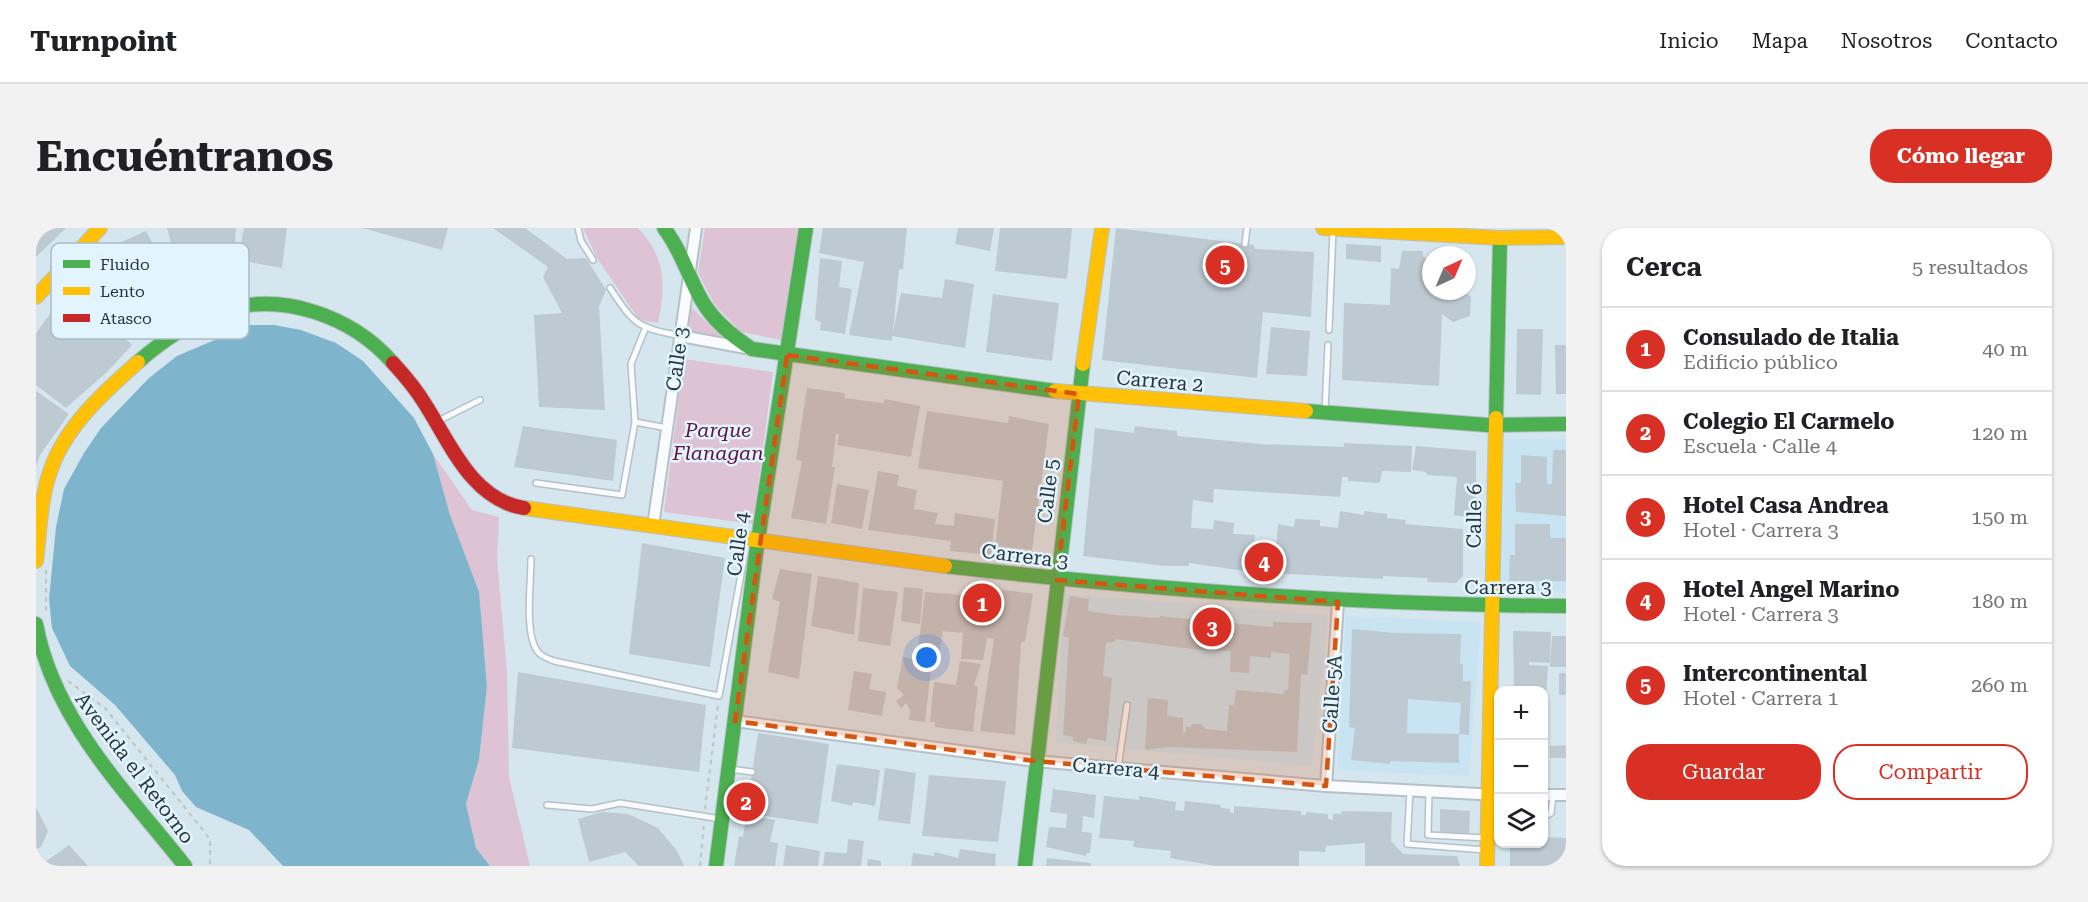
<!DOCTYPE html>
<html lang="es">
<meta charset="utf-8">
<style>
body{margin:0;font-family:"Roboto Serif",serif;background:#f2f2f2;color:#202124}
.controls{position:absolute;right:18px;bottom:18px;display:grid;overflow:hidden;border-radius:12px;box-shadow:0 2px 4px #0004}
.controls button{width:54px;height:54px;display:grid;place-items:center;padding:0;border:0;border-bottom:2px solid #e0e0e0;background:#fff;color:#202124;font:30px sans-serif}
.compass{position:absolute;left:1386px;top:18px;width:54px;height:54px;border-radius:50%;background:#fff;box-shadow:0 2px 4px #0004;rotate:44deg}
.you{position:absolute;left:891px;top:430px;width:21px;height:21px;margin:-15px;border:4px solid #fff;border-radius:50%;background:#1a73e8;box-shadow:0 0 0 9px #1a73e833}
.badge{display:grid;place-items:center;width:39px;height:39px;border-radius:50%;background:#d93025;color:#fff;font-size:20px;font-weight:700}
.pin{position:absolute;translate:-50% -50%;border:3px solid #fff;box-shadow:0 2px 6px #0006}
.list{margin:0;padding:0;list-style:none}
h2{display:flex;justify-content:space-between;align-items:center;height:78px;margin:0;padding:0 24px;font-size:26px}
h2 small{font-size:20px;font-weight:400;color:#757577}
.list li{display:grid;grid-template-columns:39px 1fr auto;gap:18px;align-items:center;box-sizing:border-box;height:84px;padding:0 24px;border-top:2px solid #e0e0e0}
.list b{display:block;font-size:22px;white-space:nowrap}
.list p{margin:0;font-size:20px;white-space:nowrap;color:#757577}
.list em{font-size:20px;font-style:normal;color:#757577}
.actions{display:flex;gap:12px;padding:18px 24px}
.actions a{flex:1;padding:14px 0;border:2px solid #d93025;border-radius:24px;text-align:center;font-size:21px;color:#d93025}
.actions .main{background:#d93025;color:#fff}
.icon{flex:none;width:33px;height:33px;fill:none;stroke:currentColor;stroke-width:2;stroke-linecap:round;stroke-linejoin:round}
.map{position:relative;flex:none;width:1530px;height:638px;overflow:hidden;border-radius:24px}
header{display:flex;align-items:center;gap:36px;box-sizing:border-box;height:84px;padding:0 30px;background:#fff;border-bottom:2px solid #e0e0e0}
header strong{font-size:28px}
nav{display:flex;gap:33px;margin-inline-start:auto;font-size:21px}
.intro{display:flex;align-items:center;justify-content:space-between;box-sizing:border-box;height:144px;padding:0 36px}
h1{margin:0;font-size:42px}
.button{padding:15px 27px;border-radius:24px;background:#d93025;color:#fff;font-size:21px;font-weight:700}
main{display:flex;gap:36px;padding:0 36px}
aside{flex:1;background:#fff;border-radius:24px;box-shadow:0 2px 4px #0004}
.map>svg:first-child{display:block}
.built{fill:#c8e4f2}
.green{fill:#dec3d5}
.water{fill:#7eb4cc}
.building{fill:#becad1}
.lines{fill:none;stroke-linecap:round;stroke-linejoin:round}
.lane-casing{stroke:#b5c1c8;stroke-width:8}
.street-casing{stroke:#b5c1c8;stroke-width:14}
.fast-casing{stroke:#b5c1c8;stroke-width:16}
.slow-casing{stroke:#b5c1c8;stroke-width:16}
.jam-casing{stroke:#b5c1c8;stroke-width:16}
.path{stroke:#bfc5c7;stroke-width:2;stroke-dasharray:4.5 4.5;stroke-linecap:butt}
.lane{stroke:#f9fbfc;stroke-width:5}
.street{stroke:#f9fbfc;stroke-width:10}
.fast{stroke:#4caf50;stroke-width:14}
.slow{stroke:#ffc107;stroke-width:14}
.jam{stroke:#c62828;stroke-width:14}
.marked{fill:#d55511;fill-opacity:0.2;stroke:#d55511;stroke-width:4.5;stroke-dasharray:12 8;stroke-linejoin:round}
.labels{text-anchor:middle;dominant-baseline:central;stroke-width:5;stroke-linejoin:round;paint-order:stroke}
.street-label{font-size:20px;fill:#29353b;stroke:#e2f4fe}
.park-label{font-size:20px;font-style:italic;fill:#60153e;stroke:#e2f4fe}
.key{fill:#e2f4fe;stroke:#aabbc4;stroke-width:1.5}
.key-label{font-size:16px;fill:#29353b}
</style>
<header>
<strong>Turnpoint</strong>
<nav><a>Inicio</a><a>Mapa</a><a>Nosotros</a><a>Contacto</a></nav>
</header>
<div class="intro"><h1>Encuéntranos</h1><a class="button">Cómo llegar</a></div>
<main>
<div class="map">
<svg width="1530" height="638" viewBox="0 0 1530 638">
<rect width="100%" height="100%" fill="#d6e6ee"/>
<!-- built -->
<g class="built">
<path d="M1468,211H1530V363L1465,365Z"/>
<path d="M1028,366L1292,387L1276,538L1020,514Z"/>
<path d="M1310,388L1445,394L1433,548L1301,542Z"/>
</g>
<!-- green -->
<g class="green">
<path d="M547,0H602C630,30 630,56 622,95L603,92L561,30Z"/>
<path d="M669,0H762L745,112L705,104L678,76L662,44Z"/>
<path d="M655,79L687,110L651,103Z"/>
<path d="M648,131L737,144L717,296L628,284Z"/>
<path d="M397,226L436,282L463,289L461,331L471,443L473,549L494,638H454L440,620L430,576L443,532L451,458L443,365L414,287Z"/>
</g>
<!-- water -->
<path class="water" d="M214,97H238L265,102L300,115L327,133L378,190L397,226L414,287L443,364L451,458L443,532L430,576L440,620L454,638H247L213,602L160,579L146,563L139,547L79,477L34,438L16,400L13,371L20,299L28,261L48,225L65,200L113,150L141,128Z"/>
<!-- building -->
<g class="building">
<path d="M0,0H30L0,29Z"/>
<path d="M131,0H200L195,67L148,62Z"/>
<path d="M208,0H251L246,40L202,32Z"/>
<path d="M326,0H412L406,22Z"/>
<path d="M457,0H489L531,31L550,30L570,62L563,78L569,182L503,179L498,87L526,85L507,49L512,39Z"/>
<path d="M787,0H871L867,41H863L857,104L865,65L906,70L909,51L938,56L929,120L856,108V113L813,107L828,34L783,25Z"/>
<path d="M922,0H958L954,23L919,16Z"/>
<path d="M964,0H1036L1031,51L959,43Z"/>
<path d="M1080,0L1218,17L1219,21L1278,24L1275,89L1227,84L1221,150L1066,132Z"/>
<path d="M110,3L150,79L120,96H99L78,85L65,65L64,40L70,26L81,16Z"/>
<path d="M1310,16L1345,18V34L1310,31Z"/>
<path d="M1366,23H1387V28L1395,36V63H1423L1435,68L1434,88L1417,94L1406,86L1403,158L1306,152L1308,75L1354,77L1355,40L1363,41Z"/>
<path d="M784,30L806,33L803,59L816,61L809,106L784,102L785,94L779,92Z"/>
<path d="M37,63L96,117L72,143L30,180L0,157V105L14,86Z"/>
<path d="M957,66L1023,75L1016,133L950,124Z"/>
<path d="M1235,99L1274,103L1271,148L1230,146Z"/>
<path d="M1481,101H1507L1505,167L1480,166Z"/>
<path d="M1519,117H1530V166H1520Z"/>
<path d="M771,160L809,165L808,170L847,175L849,171L884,178L875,229L801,217L803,206H800L796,239H799L790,296L755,290L766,233L760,232Z"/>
<path d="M0,163L33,186L4,227L0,239Z"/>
<path d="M891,183L972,195L973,188L1013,196L996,322L959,318L967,253L882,240Z"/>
<path d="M487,198L581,212L577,253L478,239Z"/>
<path d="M1099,198L1141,203V208L1225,216L1308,219V215L1376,218L1375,244L1346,243L1344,254L1340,255L1312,253V249H1306L1304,269L1178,261L1177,275L1157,272L1155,300L1177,301L1178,292L1198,295L1197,306L1219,307L1217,323H1240L1242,296L1258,299L1259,291L1284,292V298L1302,300L1304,283L1328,287V283L1351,286V290L1370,292L1369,296L1427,301V348L1420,355L1391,354L1392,350L1347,348V351L1216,344L1153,335V338H1129L1047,328L1059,200L1098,205Z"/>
<path d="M1380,218L1440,223V290L1418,287L1421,249L1391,247L1390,244L1376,242Z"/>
<path d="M1517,222H1530V288L1480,284L1479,255H1485V227L1511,229V256H1516Z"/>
<path d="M842,243L863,247L861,258L881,262L878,281L902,285L899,296L918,298L919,285L959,291L955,327L914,323L915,313L832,302Z"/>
<path d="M801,256L833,262L826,301L795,295Z"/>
<path d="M1479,296H1514V310H1530V353H1473L1474,327H1479Z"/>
<path d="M606,315L689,330L674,439L593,426Z"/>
<path d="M744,341L776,346L763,451L732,444L744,374L736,371Z"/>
<path d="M782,348L823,355L818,407L775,398Z"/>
<path d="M868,359L887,361L884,396L865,393Z"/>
<path d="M827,360L862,364L854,418L822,413Z"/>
<path d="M955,360L997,366L989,414H985L979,507L944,503L958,411L951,410L947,432L925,431L927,405L907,403L903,426L882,422L889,364L954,369Z"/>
<path d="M1034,368L1053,371L1052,383L1080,387L1124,390V388L1237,399V394L1276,395L1271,447L1265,446L1261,524L1130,519L1109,522L1112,470L1132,472L1131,488L1147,490V505L1150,504V499H1155L1156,496H1165L1169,501L1191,503L1193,477L1198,478L1200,462L1248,466V462H1252L1254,426L1235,424V430L1214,428L1213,445L1194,444L1195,423L1156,421L1079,411V414L1070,415L1067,448L1076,450L1070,513L1052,510L1050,516L1037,513V509L1027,507L1033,410L1027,408Z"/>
<path d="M1316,401L1359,405L1425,406L1424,436H1427V453H1435L1433,507L1423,506L1425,475L1372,471L1371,505L1423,506V535L1354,533V536L1315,532L1319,500L1313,499Z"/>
<path d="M1477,403L1515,404L1514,435L1493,434V437L1512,438L1509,494L1508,462H1478Z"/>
<path d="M1516,408H1530V439H1514Z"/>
<path d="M867,429L896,434L889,494L873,492L874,482L870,475L865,480L860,473L868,467L861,460Z"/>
<path d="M924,433L945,436L938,457L942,459L937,504L899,499V494H894L898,454L920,457Z"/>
<path d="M818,443L836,446L833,461L850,464L846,488L812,482Z"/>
<path d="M482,444L670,477L663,544L476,520Z"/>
<rect x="1523" y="445" width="7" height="22"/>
<path d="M1508,499L1512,500V537H1508Z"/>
<path d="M722,505L793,516L782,596L710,585Z"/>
<path d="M1530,517V530H1514V518Z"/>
<path d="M801,536L844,542L839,578L817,574L816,578L795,573Z"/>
<path d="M849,540L880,545L874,596L842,592Z"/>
<path d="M893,547L970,553L962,614L886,608Z"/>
<path d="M1017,561L1060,567L1058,590L1047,588L1046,604L1056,605L1054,625H1050V628L1010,619L1013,599L1030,600L1031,586L1014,584Z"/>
<path d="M1068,568L1103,572V568L1140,574L1139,582L1148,583L1149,573L1185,577V580L1194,581V584L1198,585V578L1265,583V587H1270V584L1292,586V591L1297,592V586H1305L1306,583L1356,584L1355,613L1367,626L1421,628L1424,638H1329V615L1290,618L1289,624L1263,623V638H1180L1134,630L1135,623L1097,619L1098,613L1063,610Z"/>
<path d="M0,579L12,603L5,619L0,622Z"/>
<path d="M1404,581L1434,583L1433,606L1404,605Z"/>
<path d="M566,584L592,586L622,600L641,623L648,638H603L589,624L553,634L542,591Z"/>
<path d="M710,587L739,592L734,614L742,615L739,638H698L703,608L707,609Z"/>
<path d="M1508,609L1530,610V638H1474V616H1508Z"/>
<path d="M812,611L828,613L825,638H787L789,624L811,625Z"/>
<path d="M33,617L52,638H3Z"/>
<path d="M750,617L784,623L782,638H747Z"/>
<path d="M924,621L960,626L959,638H875L877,625L898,628L899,624L922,630Z"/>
<path d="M1011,630L1055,635V638H1010Z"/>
<path d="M832,631L845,633V638H831Z"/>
</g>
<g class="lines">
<defs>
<g id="lane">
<path d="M542,0L545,13L557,32"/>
<path d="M1209,16L1211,0"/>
<path d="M574,60C599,98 601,99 645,108"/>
<path d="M1293,102L1297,2"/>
<path d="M1289,182L1292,117"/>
<path d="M402,193L444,172"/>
<path d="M599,194L631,200"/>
<path d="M500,255L586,267L599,194L595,136L609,101"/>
<path d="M495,331C495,354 488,407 502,424C506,429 513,431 518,433L683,468L711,313"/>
<path d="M1082,540L1091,477"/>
<path d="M694,541L716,544"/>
<path d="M1374,563L1371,616L1449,622"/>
<path d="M1393,564L1392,607L1450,610"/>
<path d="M511,577L556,581L584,575L685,591"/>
<path d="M1508,589L1515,585L1517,567"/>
</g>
<g id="street">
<path d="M645,108L710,120"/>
<path d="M617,298L660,0"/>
<path d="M699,493L999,533L1290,558L1462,567"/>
<path d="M1290,558L1302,374"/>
<path d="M1508,567H1530"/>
</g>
<g id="fast">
<path d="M628,0C645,22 652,48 665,71C677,93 696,108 716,121L1019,163"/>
<path d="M102,134C126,113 152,95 183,84C244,62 316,88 357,135"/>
<path d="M1270,183L1451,197L1530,196"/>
<path d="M1460,190L1464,10"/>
<path d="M909,338C1116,362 1322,377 1530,378"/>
<path d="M0,396C18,493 90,563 149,638"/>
<path d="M680,638L720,325L770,0"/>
<path d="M989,638L1047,136"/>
</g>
<g id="slow">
<path d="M1287,0L1464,10L1530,9"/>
<path d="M0,69L64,0"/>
<path d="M1047,136L1066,0"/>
<path d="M1019,163L1270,183"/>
<path d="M488,280L909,338"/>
<path d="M0,333C4,302 4,271 15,241C30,198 68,164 102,134"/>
<path d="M1451,638L1460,190"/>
</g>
<path id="jam" d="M357,135C369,148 380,161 389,176C414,215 436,272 488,280"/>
</defs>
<!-- lane casing -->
<use href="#lane" class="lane-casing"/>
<!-- street casing -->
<use href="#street" class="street-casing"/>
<!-- fast casing -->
<use href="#fast" class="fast-casing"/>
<!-- slow casing -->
<use href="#slow" class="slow-casing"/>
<!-- jam casing -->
<use href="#jam" class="jam-casing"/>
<!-- path -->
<g class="path">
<path d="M10,342V387"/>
<path d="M32,453L69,480L174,611V638"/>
<path d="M669,581L682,477"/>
<path d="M664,638L668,596"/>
</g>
<!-- lane -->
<use href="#lane" class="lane"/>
<!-- street -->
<use href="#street" class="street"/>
<!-- fast -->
<use href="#fast" class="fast"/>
<!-- slow -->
<use href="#slow" class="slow"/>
<!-- jam -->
<use href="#jam" class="jam"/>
</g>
<!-- marked area -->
<path class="marked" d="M751,127L1043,166L1021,352L1302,374L1290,558L999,533L699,493Z"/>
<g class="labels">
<!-- street labels -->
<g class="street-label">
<text transform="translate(641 131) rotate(-82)">Calle 3</text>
<text transform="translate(1124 153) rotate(5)">Carrera 2</text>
<text transform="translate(1012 263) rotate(-83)">Calle 5</text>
<text transform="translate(1438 288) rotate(-89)">Calle 6</text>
<text transform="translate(702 316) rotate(-82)">Calle 4</text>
<text transform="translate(989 328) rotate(7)">Carrera 3</text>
<text x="1472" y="359">Carrera 3</text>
<text transform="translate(1296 466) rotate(-86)">Calle 5A</text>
<text transform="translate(99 540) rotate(53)">Avenida el Retorno</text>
<text transform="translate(1080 540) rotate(5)">Carrera 4</text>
</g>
<!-- park labels -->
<g class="park-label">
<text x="682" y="202">Parque<tspan x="682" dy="23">Flanagan</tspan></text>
</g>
</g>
<!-- legend -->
<rect x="15" y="15" width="198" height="96" rx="9" class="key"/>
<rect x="27" y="32" width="27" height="8" fill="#4caf50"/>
<rect x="27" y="59" width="27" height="8" fill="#ffc107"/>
<rect x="27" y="86" width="27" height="8" fill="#c62828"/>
<g class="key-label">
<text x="64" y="42">Fluido</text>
<text x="64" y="69">Lento</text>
<text x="64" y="96">Atasco</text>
</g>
</svg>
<div class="controls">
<button>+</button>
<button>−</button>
<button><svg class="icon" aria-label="layers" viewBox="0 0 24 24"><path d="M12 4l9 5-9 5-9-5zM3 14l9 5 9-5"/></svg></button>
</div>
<svg class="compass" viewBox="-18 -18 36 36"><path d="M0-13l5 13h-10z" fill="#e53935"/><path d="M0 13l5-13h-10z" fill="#757577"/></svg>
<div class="you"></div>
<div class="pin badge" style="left:946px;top:375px">1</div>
<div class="pin badge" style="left:710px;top:574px">2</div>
<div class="pin badge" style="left:1176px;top:399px">3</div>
<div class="pin badge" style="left:1228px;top:334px">4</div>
<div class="pin badge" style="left:1189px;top:37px">5</div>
</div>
<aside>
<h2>Cerca<small>5 resultados</small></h2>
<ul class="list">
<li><span class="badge">1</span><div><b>Consulado de Italia</b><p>Edificio público</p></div><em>40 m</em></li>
<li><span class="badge">2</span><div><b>Colegio El Carmelo</b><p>Escuela · Calle 4</p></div><em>120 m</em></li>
<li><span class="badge">3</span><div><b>Hotel Casa Andrea</b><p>Hotel · Carrera 3</p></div><em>150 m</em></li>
<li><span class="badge">4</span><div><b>Hotel Angel Marino</b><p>Hotel · Carrera 3</p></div><em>180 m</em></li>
<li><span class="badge">5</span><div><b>Intercontinental</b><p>Hotel · Carrera 1</p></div><em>260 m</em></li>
</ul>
<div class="actions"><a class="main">Guardar</a><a>Compartir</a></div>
</aside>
</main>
